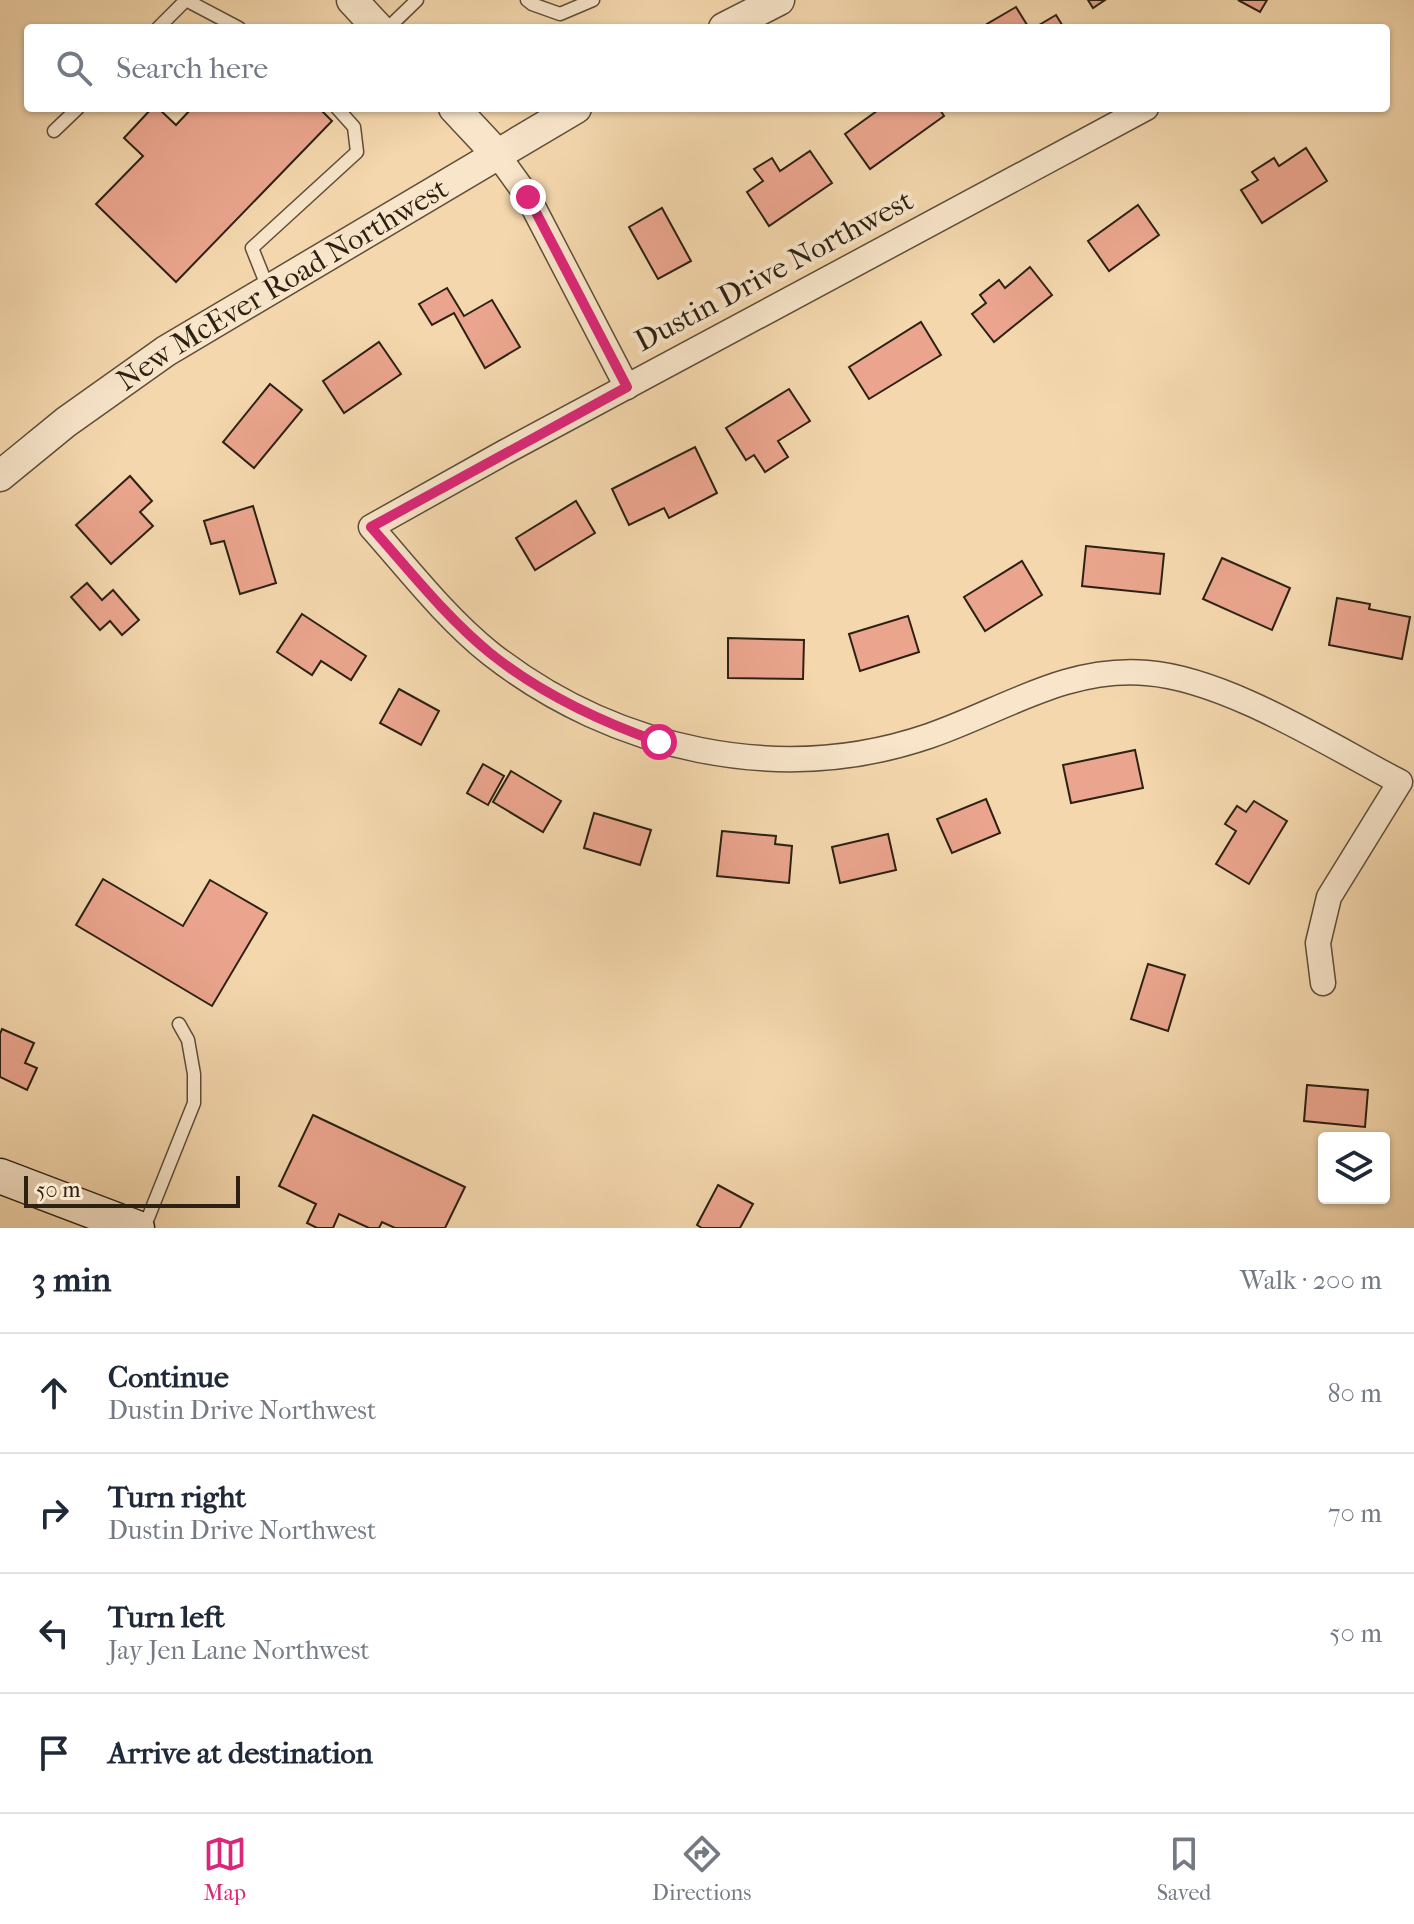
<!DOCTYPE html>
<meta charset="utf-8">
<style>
body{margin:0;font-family:"IM FELL French Canon",serif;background:#f2f2f3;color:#1f2937}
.controls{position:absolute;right:24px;bottom:24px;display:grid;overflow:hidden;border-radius:8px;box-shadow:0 2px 6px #0004}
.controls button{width:72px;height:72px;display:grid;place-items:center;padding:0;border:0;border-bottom:2px solid #e0e1e3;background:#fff;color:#1f2937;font:40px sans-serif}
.scale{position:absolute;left:24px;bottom:20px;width:216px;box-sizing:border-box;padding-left:8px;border:4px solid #2c2113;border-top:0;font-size:22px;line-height:28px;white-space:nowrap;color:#2c2113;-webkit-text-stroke:6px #f8e5ca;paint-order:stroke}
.stop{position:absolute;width:24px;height:24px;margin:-18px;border:6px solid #db2777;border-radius:50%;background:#fff}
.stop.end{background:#db2777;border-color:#fff;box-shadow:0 2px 8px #0008}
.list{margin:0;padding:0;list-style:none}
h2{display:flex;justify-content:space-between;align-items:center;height:104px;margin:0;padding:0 32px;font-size:34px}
h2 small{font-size:26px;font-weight:400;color:#747a83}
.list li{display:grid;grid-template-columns:52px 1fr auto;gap:24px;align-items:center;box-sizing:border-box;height:120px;padding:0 32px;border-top:2px solid #e0e1e3}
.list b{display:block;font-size:30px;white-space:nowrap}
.list p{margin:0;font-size:26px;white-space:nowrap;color:#747a83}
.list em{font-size:26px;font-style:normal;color:#747a83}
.icon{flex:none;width:44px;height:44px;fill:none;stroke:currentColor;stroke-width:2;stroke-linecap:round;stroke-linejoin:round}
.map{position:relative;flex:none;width:1414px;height:1228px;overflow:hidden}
.search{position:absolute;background:#fff;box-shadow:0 2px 6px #0004;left:24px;right:24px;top:24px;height:88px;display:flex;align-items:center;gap:20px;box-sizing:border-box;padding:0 28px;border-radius:8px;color:#747a83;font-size:30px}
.sheet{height:584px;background:#fff}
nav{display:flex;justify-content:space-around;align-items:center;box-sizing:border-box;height:112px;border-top:2px solid #e0e1e3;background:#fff;font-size:22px;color:#747a83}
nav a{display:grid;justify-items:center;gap:4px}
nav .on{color:#db2777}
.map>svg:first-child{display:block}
.building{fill:#eba58e;stroke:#2c2113;stroke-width:2}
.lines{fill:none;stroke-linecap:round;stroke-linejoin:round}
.service-casing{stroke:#5e4e3a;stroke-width:15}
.minor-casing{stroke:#5e4e3a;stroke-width:27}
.tertiary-casing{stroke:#5e4e3a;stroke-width:33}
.secondary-casing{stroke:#2c2113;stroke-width:37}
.service{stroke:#f8e5ca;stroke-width:12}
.minor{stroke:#f8e5ca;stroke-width:24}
.tertiary{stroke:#f8e5ca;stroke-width:30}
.secondary{stroke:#f8e5ca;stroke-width:34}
.route{stroke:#db2777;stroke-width:10}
.labels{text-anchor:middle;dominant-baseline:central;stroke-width:8;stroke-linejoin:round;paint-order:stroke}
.street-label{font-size:30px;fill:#2c2113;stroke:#f8e5ca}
</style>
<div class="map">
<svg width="1414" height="1228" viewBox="0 0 1414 1228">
<rect width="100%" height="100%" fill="#f4d7ad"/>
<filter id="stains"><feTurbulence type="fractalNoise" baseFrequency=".0025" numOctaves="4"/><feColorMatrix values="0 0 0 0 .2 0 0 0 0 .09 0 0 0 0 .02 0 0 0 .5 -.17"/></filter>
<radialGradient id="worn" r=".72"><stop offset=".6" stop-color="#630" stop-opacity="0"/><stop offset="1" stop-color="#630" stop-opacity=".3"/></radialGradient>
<!-- building -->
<g class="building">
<path d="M1088,0H1105L1093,8Z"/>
<path d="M1238,0H1267L1260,12Z"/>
<path d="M1016,7L1029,28H989L987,24Z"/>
<path d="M1056,15L1064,28H1034Z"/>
<path d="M152,108H158L176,125L192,108H319L332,121L176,282L96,204L143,156L124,138Z"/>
<path d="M881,108H939L944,116L870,169L845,134Z"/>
<path d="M1306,148L1327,181L1262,223L1241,190L1258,180L1252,172L1274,158L1279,166Z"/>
<path d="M810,151L832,183L769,226L747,192L763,181L754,169L772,158L780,171Z"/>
<path d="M1138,205L1159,235L1109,271L1088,241Z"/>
<path d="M662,208L691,261L658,279L629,227Z"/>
<path d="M1030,267L1052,295L994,342L972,314L986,303L980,295L999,280L1005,288Z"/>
<path d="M447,288L464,316L492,300L520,347L485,368L454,313L432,325L419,304Z"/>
<path d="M921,322L941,355L869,399L849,367Z"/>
<path d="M379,342L401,374L344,413L323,381Z"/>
<path d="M270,384L302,410L254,468L223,442Z"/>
<path d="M789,389L810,421L778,441L788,457L765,472L754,455L746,460L726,428Z"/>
<path d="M695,447L717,493L669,518L664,508L629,525L612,489Z"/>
<path d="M130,476L152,501L140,512L153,526L111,564L76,525Z"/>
<path d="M576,501L595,533L535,570L516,538Z"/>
<path d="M253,506L276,583L240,594L224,541L211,544L204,521Z"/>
<path d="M1086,546L1164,554L1160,594L1082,586Z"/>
<path d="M1222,558L1290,588L1272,630L1203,599Z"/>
<path d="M1022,561L1042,595L985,631L964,597Z"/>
<path d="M87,583L102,600L113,590L139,620L122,635L110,621L100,630L71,597Z"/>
<path d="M1337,598L1370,604L1369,609L1410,617L1402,659L1329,645Z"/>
<path d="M302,614L366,656L351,680L321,661L312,675L277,652Z"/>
<path d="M908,616L919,652L860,671L849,634Z"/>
<path d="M728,638L804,640L803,679L728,678Z"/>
<path d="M399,689L439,711L421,745L380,723Z"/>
<path d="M1135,750L1143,788L1071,803L1063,765Z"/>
<path d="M483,764L504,776L488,805L467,793Z"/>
<path d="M511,771L561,801L543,832L493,802Z"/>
<path d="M986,799L1000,833L952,853L937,819Z"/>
<path d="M1254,801L1287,821L1249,884L1216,864L1236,831L1225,824L1237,806L1246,812Z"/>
<path d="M594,813L651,830L640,865L584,848Z"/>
<path d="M722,831L776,836L775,844L792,846L789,883L717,876Z"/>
<path d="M888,834L896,870L840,883L832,847Z"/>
<path d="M103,879L183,926L210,880L267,913L212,1006L76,925Z"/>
<path d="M1148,964L1185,975L1168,1031L1131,1019Z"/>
<path d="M2,1029L34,1043L25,1063L37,1068L27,1090L0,1077V1034Z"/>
<path d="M1307,1085L1368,1090L1365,1127L1304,1121Z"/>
<path d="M313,1115L465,1187L445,1228H395L382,1222L379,1228H369L339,1214L333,1228H317L307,1223L316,1204L279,1186Z"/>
<path d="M718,1185L753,1204L740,1228H702L697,1225Z"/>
</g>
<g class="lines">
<defs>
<g id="service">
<path d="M186,0L239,28"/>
<path d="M527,0L532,4L560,14L593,0"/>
<path d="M158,28L186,0"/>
<path d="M388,28L417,0"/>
<path d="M54,131L78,108"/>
<path d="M268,288L252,248L357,152L354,127L337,108"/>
<path d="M144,1228L194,1103V1074L188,1040L179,1024"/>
</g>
<g id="minor">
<path d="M1146,108L505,452L371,527C409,570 446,618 491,654C614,750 780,787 929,736C1002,711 1066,666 1147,673C1226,679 1329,745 1400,782L1329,897L1318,943L1323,983"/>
<path d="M497,154L528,197L627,387"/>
</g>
<g id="tertiary">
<path d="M352,0L378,28"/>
<path d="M724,28L779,0"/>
<path d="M454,108L497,154"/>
<path id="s1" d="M0,476L66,422L166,351L576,108"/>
</g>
<path id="secondary" d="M0,1176L137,1228"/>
</defs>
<!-- service casing -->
<use href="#service" class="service-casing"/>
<!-- minor casing -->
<use href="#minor" class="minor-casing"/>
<!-- tertiary casing -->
<use href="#tertiary" class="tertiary-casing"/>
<!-- secondary casing -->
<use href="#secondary" class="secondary-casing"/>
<!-- service -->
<use href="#service" class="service"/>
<!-- minor -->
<use href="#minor" class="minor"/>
<!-- tertiary -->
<use href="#tertiary" class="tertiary"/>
<!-- secondary -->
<use href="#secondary" class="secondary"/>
</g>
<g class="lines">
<!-- route -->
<path class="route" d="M528,197L627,387L371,527C409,570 446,617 490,653C540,693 599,721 659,742"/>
</g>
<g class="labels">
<!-- street labels -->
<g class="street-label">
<text transform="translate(774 271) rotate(-28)">Dustin Drive Northwest</text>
<text stroke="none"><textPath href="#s1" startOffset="342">New McEver Road Northwest</textPath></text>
</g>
</g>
<rect width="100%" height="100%" filter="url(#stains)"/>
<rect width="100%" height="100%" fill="url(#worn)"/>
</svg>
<div class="controls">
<button><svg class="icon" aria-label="layers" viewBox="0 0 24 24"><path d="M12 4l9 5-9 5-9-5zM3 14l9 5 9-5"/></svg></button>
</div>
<div class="scale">50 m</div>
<div class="stop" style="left:659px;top:742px"></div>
<div class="stop end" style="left:528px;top:197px"></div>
<div class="search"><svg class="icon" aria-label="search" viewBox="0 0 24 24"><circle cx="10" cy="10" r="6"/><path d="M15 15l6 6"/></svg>Search here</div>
</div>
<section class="sheet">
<h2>3 min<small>Walk · 200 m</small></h2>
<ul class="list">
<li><svg class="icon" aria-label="ahead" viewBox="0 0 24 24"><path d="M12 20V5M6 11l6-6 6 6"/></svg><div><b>Continue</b><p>Dustin Drive Northwest</p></div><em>80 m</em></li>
<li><svg class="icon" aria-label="right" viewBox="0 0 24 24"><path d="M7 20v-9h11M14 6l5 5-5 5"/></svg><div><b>Turn right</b><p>Dustin Drive Northwest</p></div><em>70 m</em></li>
<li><svg class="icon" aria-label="left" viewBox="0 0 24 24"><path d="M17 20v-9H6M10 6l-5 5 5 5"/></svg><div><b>Turn left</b><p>Jay Jen Lane Northwest</p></div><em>50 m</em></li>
<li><svg class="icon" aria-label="arrive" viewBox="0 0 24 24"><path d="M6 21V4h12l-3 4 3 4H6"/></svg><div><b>Arrive at destination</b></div></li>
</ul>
</section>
<nav>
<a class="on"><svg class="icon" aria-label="map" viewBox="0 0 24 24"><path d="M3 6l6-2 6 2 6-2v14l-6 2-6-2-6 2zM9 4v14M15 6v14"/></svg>Map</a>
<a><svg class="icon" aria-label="directions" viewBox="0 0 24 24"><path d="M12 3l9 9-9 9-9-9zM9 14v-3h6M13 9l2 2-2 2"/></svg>Directions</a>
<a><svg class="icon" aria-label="saved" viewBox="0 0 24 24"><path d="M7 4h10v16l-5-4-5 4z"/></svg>Saved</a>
</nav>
